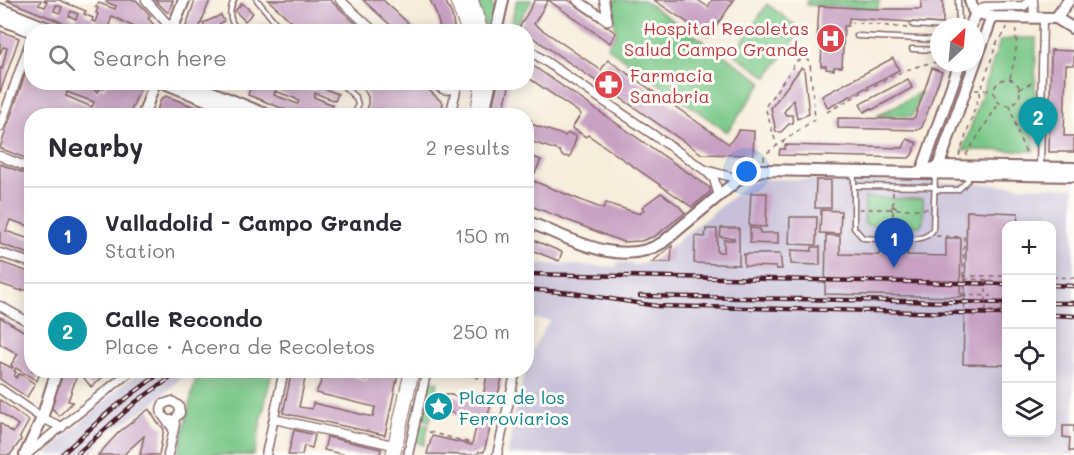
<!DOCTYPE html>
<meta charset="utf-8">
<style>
body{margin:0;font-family:Mali,sans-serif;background:#f7f7f7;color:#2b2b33}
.controls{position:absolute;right:18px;bottom:18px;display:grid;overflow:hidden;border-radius:12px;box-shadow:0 3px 15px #0003}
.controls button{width:54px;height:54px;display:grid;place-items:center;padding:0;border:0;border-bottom:2px solid #e1e1e2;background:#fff;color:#2b2b33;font:30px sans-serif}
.compass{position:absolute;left:930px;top:18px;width:54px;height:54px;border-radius:50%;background:#fff;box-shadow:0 3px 15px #0003;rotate:26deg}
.you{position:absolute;left:747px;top:172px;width:21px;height:21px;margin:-15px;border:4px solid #fff;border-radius:50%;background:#1a73e8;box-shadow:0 0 0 9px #1a73e833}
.badge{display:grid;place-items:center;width:39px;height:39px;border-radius:50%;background:#1f6fb2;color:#fff;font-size:20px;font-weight:700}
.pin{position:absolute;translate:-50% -50px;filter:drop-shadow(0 2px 3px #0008)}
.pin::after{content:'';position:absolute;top:32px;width:21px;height:18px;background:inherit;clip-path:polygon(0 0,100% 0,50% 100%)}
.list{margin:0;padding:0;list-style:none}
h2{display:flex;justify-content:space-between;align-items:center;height:78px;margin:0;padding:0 24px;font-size:26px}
h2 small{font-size:20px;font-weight:400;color:#7c7c81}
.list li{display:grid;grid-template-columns:39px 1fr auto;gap:18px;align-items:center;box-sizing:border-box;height:96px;padding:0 24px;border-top:2px solid #e1e1e2}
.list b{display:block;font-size:22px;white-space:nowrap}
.list p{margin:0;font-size:20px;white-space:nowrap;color:#7c7c81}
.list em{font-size:20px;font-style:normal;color:#7c7c81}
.icon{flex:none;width:33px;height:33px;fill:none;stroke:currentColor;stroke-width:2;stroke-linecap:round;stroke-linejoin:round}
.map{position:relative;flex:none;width:1074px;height:455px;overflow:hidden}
.search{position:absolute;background:#fff;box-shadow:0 3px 15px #0003;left:24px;top:24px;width:510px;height:66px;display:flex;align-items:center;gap:15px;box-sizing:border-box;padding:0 21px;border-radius:24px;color:#7c7c81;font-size:22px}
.panel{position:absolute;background:#fff;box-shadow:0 3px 15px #0003;left:24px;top:108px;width:510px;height:270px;border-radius:24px}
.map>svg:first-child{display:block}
.industrial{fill:#c7c0d9;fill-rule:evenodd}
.green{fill:#79c787;stroke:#627359;stroke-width:1.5}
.building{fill:#c8a0c3;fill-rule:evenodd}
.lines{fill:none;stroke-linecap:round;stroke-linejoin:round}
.service-casing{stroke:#876769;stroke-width:7}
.pedestrian-casing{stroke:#876769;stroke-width:9}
.minor-casing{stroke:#876769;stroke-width:11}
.tertiary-casing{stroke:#876769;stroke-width:14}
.primary-casing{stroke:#876769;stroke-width:16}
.path{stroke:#876769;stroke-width:1.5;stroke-dasharray:4.5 4.5;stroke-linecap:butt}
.service{stroke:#fff;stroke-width:4}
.pedestrian{stroke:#fff;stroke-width:6}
.minor{stroke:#fff;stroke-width:8}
.tertiary{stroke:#fff;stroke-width:10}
.primary{stroke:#fff;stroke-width:14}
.rail-casing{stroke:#4a1f2b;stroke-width:4.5}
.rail{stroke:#fdfcf7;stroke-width:2;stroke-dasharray:7;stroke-linecap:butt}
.path-bridge{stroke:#876769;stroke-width:1.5;stroke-dasharray:4.5 4.5;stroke-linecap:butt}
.labels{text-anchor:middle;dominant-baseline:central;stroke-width:6;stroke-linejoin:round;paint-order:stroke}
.health-label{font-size:18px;fill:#be3a42;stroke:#fdfcf7;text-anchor:end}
.culture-label{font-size:18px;fill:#0d838f;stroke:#fdfcf7;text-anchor:start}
</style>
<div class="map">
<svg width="1074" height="455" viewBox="0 0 1074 455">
<rect width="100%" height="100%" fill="#fdfcf7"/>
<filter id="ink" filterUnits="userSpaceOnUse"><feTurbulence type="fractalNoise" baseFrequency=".0167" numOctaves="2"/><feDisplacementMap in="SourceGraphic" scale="12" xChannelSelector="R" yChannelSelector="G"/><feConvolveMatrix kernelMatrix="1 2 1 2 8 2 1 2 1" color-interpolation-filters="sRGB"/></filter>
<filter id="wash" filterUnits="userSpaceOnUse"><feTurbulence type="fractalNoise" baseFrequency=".008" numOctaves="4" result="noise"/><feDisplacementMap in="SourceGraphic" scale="24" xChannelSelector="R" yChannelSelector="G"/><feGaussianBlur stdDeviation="1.35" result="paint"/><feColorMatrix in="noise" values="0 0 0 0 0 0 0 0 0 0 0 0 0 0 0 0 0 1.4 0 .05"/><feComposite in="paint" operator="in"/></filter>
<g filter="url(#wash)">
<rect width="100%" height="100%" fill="#f7eddb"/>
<!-- industrial -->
<g class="industrial">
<path d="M762,179L929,182L1074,188V455H508L517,398L535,345L548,323L551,321L527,318V263L617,267V262L636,265L653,261L749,183ZM1006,225H1052V432H1006Z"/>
<path d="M143,371H192L185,375L150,406L111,431L91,455H45L123,385Z"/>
</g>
<!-- green -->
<g class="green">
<path d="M477,0H492L493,11L490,31H486Z"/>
<path d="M517,0H532L517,24L511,22Z"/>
<path d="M612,0H643L763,82L727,132L607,47L616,33Z"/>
<path d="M807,0H879L878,9L807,5Z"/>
<path d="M767,4L802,30L767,77L734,54Z"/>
<path d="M1015,38H1036L1034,151L963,150L1000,41Z"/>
<path d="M921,92L912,116H877Z"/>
<path d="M865,198L923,199V221L920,226L866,225L864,223Z"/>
<path d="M199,371H272L254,455H178L197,372Z"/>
<path d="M430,380L438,382L435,398L426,396Z"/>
<path d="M425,403L434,405L430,421L421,419Z"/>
<path d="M420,423L429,425L424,445L416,442Z"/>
</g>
<g id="blocks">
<!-- building -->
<g class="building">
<path d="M6,0H41L39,5L45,7L47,2L43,0H59L86,11L84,14L93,18L92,21L95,22L98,14L96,13L98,8L95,7L99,3L115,9L116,6L106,2L109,0H136L151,16L148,18L160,32H137L138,29L112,16L109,25L126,32H86ZM56,5L62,7L60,13L54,11ZM71,11L78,14L76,19L69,16Z"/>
<path d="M155,0H173L169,12H167Z"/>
<path d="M195,0H210L198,31L206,28L203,23L221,15L224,21L219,24L222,29L218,32H184Z"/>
<path d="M268,0H330L365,32H303Z"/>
<path d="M363,0H383L418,32H398Z"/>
<path d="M430,0H445L452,15L455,32H441L436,13Z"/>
<path d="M535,0H568L616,33L610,43L548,0L534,24L601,70L608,60L729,144L739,130L754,131L753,155L702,154L519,28Z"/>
<path d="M654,0H698L708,7L712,0H734L709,37Z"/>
<path d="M921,0H943V24L849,18L848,26H844L842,67H834V70L826,69V66H821L822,41H817L819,6L878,9H921Z"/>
<path d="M242,3L253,13L245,21L235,11Z"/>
<path d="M0,31L19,38L0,93V68L2,69L7,48L3,47L0,54Z"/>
<path d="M1051,50L1074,51V65H1066L1064,136H1074V152H1049Z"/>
<path d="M31,57L32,82H102L99,89L96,88L95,91L98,92L100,88L104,89L107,82H132L141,86L129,116H32V161L0,148ZM67,92L94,102L92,107L66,96Z"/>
<path d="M893,58L899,70L828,108L822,96Z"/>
<path d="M526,61L710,188V192L692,207L588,135L586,137L572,128L581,114L526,76Z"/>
<path d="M801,68L804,69L809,114L797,119L794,101L793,100L784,112L786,115H792L793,124H789L781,132H776L771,108Z"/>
<path d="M932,68L942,72L922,127L918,130L838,128V118L912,119L915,117Z"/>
<path d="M908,79L912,88L872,110L871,108L864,112L860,104Z"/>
<path d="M240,82H316L315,85L338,94L335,101L315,93L314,97L333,105L329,116H302L248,95L251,87ZM275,91L294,98L299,101L298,104L274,95Z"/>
<path d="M360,82H420L443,103L440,116H366L368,106V97Z"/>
<path d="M498,82H510L504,108L511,109L509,116H490Z"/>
<path d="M166,96L215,115V116H177L171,113V116H155L161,99Z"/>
<path d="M526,119L531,120V124L565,136L568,133L576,136V139L570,157L562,156L560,151L526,140Z"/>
<path d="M907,139L917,143L912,155L909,158L779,155L780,149H785V145L903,148Z"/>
<path d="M526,154L541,160L535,173L526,172Z"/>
<path d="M0,164L32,176V186L28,185L26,188L32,190V196L30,195L32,197V227L10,220L6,231L32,240V255L0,244Z"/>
<path d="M526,178L603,209L606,203L640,214L644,209L642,207L661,193L679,206L685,213L655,236L641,241L623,242L526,204Z"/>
<path d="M816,180H831V208H815Z"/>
<path d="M751,193H767L766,227L749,226Z"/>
<path d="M821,210L841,211L840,234L820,233Z"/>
<path d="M967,211L1018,213L1017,225H1006V365L963,364Z"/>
<path d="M790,217H817L816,245L789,244Z"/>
<path d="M721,228H739V265L694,263L695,236L705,237L706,229H717V252H724V240H734V238L720,237Z"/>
<path d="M750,228L760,229V233H778V244L750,243Z"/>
<path d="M826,235L840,236V254L879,255V252H893L907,253V255L946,256V238H961L960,297L825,294Z"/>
<path d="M526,237L562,252L559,261L526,248Z"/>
<path d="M672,246L671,262H652Z"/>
<path d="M812,247H820V265L791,264V250L812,251Z"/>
<path d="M744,254H780L782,269H776V267L744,266Z"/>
<path d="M0,262L32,273V292L22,289V291L0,284Z"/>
<path d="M0,317L32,336V370H41L37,381L16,368L14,371L16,372L14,376L16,378L19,374L22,375L35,384L27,397L0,379V362L12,368L13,367L11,365L18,354L0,344Z"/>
<path d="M64,370H79L68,401L73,402L59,416L51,407Z"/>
<path d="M85,370H111L91,387L84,378L88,375Z"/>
<path d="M292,370H307L299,407L312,409L313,403L373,417L375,407L316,393L326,370H337L366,381L368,370H399L385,435L283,413Z"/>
<path d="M472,370H504L496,403L492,401L488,414L493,416L484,452H479L475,455L427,454L432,436L472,445L478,418L442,411L446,394L482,402L487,375Z"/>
<path d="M0,400L29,421L20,437L21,440L10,455H0V423L13,433L18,425L0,412Z"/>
<path d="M149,409L157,422L164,429L159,455H140L144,436L123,455H98L119,432Z"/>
<path d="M1063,426H1074V451H1069L1070,438L1063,437Z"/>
<path d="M294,430L315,435L312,448L304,446L302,455H288Z"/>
<path d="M327,437L381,449L380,455H345L324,450Z"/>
</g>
</g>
</g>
<g filter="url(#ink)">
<use href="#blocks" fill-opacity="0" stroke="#876769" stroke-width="1.5"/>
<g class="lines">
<defs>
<g id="service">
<path d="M234,0C228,12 229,24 241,32"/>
<path d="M257,0L283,32"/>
<path d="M958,0L959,27"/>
<path d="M913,25L944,27"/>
<path d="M857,36L939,40"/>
<path d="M912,49L939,50"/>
<path d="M339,82L356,98L358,105L355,116"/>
<path d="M854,173V228L863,238C882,239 923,246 933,230L935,174"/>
<path d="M854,186L935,187"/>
<path d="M935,190H958L968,180V176"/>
</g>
<path id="pedestrian" d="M1040,168L1043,21"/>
<g id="minor">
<path d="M146,0L172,29"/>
<path d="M340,0L375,32"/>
<path d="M577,0L608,21L604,0"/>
<path d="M1033,0L1034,17"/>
<path d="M976,13L984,7L1024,6L1029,0"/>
<path d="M526,48L705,170L714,179L719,196"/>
<path d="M433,82C441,89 445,92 455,88"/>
<path d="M450,116L458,82"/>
<path d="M484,116L492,82"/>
<path d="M0,127L32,36"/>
<path d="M0,156L32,169"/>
<path d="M705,170L739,179"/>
<path d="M0,253L32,263"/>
<path d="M0,306L32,324"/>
<path d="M0,389L42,418L62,427"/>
<path d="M274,419L389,444"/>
<path d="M168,420H174L180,413L179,406L172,401L163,404C157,415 168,420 173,429"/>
<path d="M26,455L132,370"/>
<path d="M168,455L175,424"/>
<path d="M266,455L284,370"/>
<path d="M408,455L425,378L431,370"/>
<path d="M497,455L516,370"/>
</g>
<g id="tertiary">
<path d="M970,0L973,10L978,13L992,17L1056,18L1074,29"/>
<path d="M0,9L57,32"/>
<path d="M1056,18L1069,0"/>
<path d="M0,19L33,32"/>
<path d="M970,27L976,13"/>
<path d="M171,32L184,0"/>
<path d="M496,32L503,0"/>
<path d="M975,63L992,17"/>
<path d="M162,82L246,116"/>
<path d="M187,82L270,116"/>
<path d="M143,116L155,82"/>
<path d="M930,169L940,166L1074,168"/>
<path d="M937,170L975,63"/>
<path d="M921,173L960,63"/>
<path d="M526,221C568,237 619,269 662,243L739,179L762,170L1074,176"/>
<path d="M25,455L42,418L57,370"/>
</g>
<g id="primary">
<path d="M457,0L469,32"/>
<path d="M471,0L481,32"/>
<path d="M477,116L483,82"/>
<path d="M393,455L412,370"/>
</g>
</defs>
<!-- service casing -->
<use href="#service" class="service-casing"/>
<!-- pedestrian casing -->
<use href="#pedestrian" class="pedestrian-casing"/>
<!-- minor casing -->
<use href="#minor" class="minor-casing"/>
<!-- tertiary casing -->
<use href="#tertiary" class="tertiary-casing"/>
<!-- primary casing -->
<use href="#primary" class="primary-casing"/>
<!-- path -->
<g class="path">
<path d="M849,22L908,28"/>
<path d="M945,67L946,63"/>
<path d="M1010,78C1014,61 1019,45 1015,27"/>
<circle cx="1007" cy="92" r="13"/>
<path d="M1019,89L1034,82"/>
<path d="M975,90H991"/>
<path d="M1010,105L1019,137L1027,155"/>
<path d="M827,112C857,96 905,64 939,62"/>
<path d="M966,155L999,103"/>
<path d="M959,156L997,42L1005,33L1007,27"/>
<path d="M764,160V155L815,119L810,63L807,59L797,61L765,107L777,146"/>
<path d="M893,192V206"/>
<path d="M892,206L896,208L893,211L891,209Z"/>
<path d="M859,209H891"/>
<path d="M896,209H928"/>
<path d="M893,225V211"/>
<path d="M936,236L964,237L963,282"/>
<path d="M893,248V252"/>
<path d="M963,276H1006"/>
<path d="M1052,277L1074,278"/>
<path d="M964,279L992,280"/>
<path d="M962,295L991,296"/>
<path d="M962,297L963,290"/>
<path d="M1002,306V313"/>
<path d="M980,311H1002"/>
<path d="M449,370L477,378L487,375"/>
<path d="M429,432L467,442L472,445"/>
</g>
<!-- service -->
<use href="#service" class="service"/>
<!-- pedestrian -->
<use href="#pedestrian" class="pedestrian"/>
<!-- minor -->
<use href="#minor" class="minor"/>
<!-- tertiary -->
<use href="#tertiary" class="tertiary"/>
<!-- primary -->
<use href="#primary" class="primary"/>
<defs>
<g id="rail">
<path d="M526,274L1006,284"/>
<path d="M1052,285L1074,286"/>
<path d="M526,289L572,293L657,306L1006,314"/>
<path d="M640,296L1006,303"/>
<path d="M1052,303H1074"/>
<path d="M1052,315L1074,316"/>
<path d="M61,455L111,410L164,370"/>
<path d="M76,455L137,401L182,370"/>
</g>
</defs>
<!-- rail casing -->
<use href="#rail" class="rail-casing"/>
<!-- rail -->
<use href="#rail" class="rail"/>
<!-- path-bridge -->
<path class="path-bridge" d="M986,311V280"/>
</g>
</g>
<!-- icons -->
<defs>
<symbol id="hospital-disc" viewBox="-11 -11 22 22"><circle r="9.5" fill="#e0444e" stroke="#fdfcf7"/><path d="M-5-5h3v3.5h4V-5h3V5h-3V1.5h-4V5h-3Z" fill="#fff"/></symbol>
<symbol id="pharmacy-disc" viewBox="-11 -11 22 22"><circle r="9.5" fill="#e0444e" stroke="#fdfcf7"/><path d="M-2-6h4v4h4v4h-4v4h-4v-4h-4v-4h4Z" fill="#fff"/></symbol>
<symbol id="sight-disc" viewBox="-11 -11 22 22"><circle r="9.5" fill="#0f9aa8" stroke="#fdfcf7"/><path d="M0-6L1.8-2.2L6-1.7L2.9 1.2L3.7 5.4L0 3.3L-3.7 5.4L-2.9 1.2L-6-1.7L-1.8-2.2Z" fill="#fff"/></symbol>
</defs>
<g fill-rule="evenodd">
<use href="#hospital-disc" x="814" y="22" width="33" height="33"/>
<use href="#pharmacy-disc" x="592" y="68" width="33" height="33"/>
<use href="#sight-disc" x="422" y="390" width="33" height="33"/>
</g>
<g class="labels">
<!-- health labels -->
<g class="health-label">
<text x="809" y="28">Hospital Recoletas<tspan x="809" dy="21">Salud Campo Grande</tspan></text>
<text x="630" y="75" text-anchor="start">Farmacia<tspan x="630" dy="21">Sanabria</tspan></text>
</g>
<!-- culture labels -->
<g class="culture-label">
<text x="459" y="397">Plaza de los<tspan x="459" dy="21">Ferroviarios</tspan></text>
</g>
</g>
</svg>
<div class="controls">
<button>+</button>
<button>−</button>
<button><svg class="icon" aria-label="locate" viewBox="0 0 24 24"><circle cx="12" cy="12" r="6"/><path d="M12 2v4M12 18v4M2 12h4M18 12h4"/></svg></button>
<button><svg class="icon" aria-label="layers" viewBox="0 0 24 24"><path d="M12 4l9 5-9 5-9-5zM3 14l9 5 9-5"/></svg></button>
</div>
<svg class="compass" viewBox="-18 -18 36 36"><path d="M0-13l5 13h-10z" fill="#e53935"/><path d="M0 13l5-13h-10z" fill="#7c7c81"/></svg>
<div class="you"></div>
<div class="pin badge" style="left:894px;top:268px;background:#1a4fb4">1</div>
<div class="pin badge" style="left:1038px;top:147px;background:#0f9aa8">2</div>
<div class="search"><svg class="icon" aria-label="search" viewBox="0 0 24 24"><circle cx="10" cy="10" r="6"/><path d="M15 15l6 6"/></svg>Search here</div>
<section class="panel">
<h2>Nearby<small>2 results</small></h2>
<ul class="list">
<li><span class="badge" style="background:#1a4fb4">1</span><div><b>Valladolid - Campo Grande</b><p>Station</p></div><em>150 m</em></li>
<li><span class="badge" style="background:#0f9aa8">2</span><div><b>Calle Recondo</b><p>Place · Acera de Recoletos</p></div><em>250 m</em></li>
</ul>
</section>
</div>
